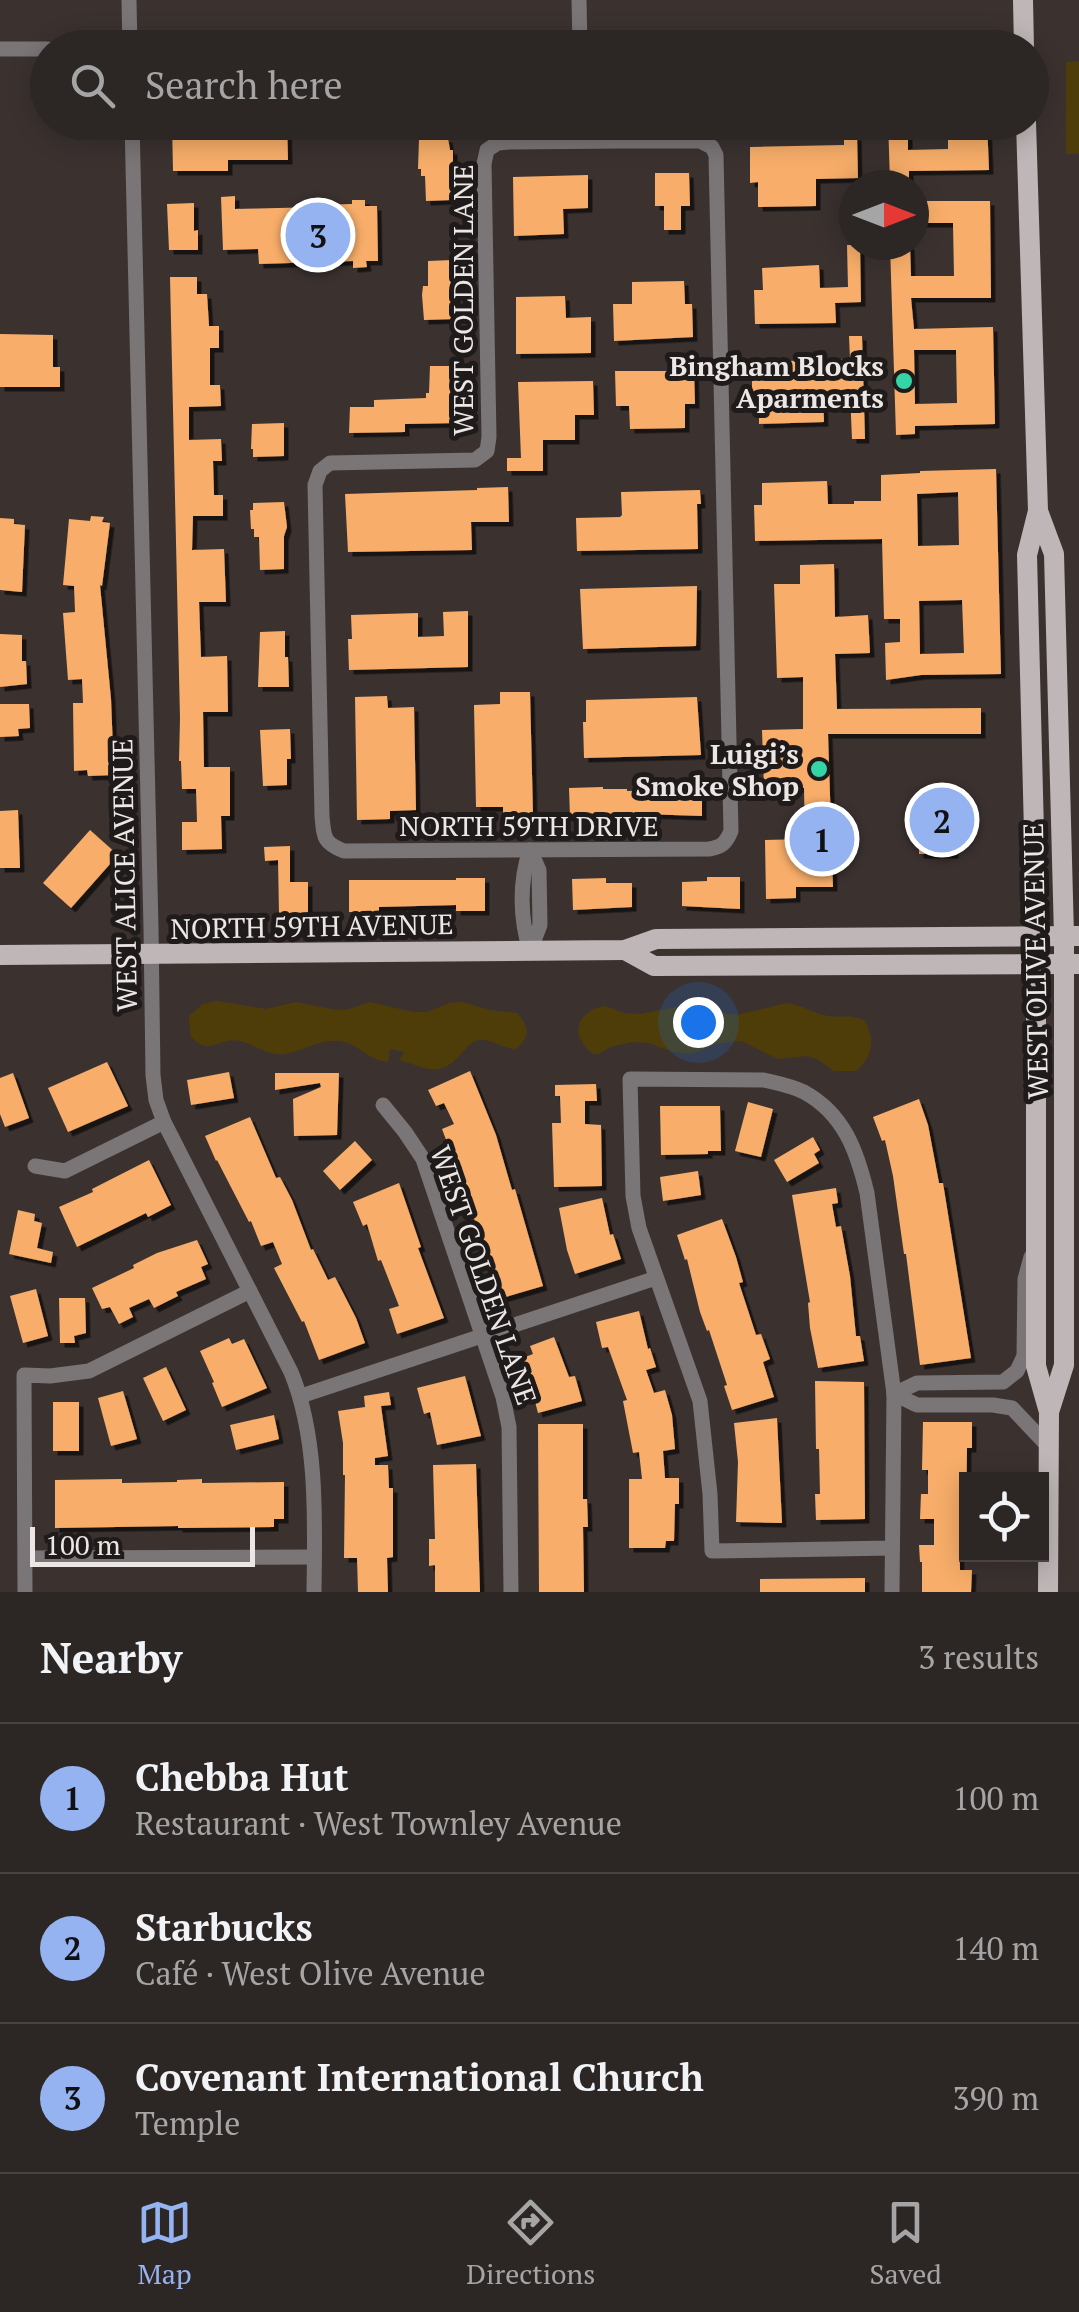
<!DOCTYPE html>
<meta charset="utf-8">
<style>
body{margin:0;font-family:"PT Serif",serif;background:#383231;color:#f1f3f6}
.controls{position:absolute;right:30px;bottom:30px;display:grid;overflow:hidden;border-radius:0px;box-shadow:0 5px 25px #0003}
.controls button{width:90px;height:90px;display:grid;place-items:center;padding:0;border:0;border-bottom:2px solid #484341;background:#2c2624;color:#f1f3f6;font:50px sans-serif}
.compass{position:absolute;left:839px;top:170px;width:90px;height:90px;border-radius:50%;background:#2c2624;box-shadow:0 5px 25px #0003;rotate:90deg}
.scale{position:absolute;left:30px;bottom:25px;width:225px;box-sizing:border-box;padding-left:10px;border:5px solid #ece6e5;border-top:0;font-size:28px;line-height:35px;white-space:nowrap;color:#ece6e5;-webkit-text-stroke:8px #1f1b1a;paint-order:stroke}
.you{position:absolute;left:698px;top:1022px;width:35px;height:35px;margin:-25px;border:8px solid #fff;border-radius:50%;background:#1a73e8;box-shadow:0 0 0 15px #1a73e833}
.badge{display:grid;place-items:center;width:65px;height:65px;border-radius:50%;background:#95b2f1;color:#111;font-size:32px;font-weight:700}
.pin{position:absolute;translate:-50% -50%;border:5px solid #fff;box-shadow:0 2px 10px #0006}
.list{margin:0;padding:0;list-style:none}
h2{display:flex;justify-content:space-between;align-items:center;height:130px;margin:0;padding:0 40px;font-size:42px}
h2 small{font-size:32px;font-weight:400;color:#a6a5a6}
.list li{display:grid;grid-template-columns:65px 1fr auto;gap:30px;align-items:center;box-sizing:border-box;height:150px;padding:0 40px;border-top:2px solid #484341}
.list b{display:block;font-size:38px;white-space:nowrap}
.list p{margin:0;font-size:32px;white-space:nowrap;color:#a6a5a6}
.list em{font-size:32px;font-style:normal;color:#a6a5a6}
.icon{flex:none;width:55px;height:55px;fill:none;stroke:currentColor;stroke-width:2;stroke-linecap:round;stroke-linejoin:round}
.map{position:relative;flex:none;width:1079px;height:1592px;overflow:hidden}
.search{position:absolute;background:#2c2624;box-shadow:0 5px 25px #0003;left:30px;right:30px;top:30px;height:110px;display:flex;align-items:center;gap:25px;box-sizing:border-box;padding:0 35px;border-radius:55px;color:#a6a5a6;font-size:38px}
.sheet{height:580px;background:#2c2624}
nav{display:flex;justify-content:space-around;align-items:center;box-sizing:border-box;height:140px;border-top:2px solid #484341;background:#2c2624;font-size:28px;color:#a6a5a6}
nav a{display:grid;justify-items:center;gap:5px}
nav .on{color:#95b2f1}
.map>svg:first-child{display:block}
.green{fill:#4e3d09}
.building{fill:#f8ae6a;fill-rule:evenodd;filter:url(#shadow)}
.lines{fill:none;stroke-linecap:round;stroke-linejoin:round}
.minor{stroke:#7a7576;stroke-width:15}
.major{stroke:#bfb6b7;stroke-width:20}
.poi-dot{fill:#35d4a7;stroke:#1f1b1a;stroke-width:4}
.labels{text-anchor:middle;dominant-baseline:central;stroke-width:10;stroke-linejoin:round;paint-order:stroke}
.street-label{font-size:28px;fill:#ece6e5;stroke:#1f1b1a}
.poi-label{font-size:28px;font-weight:bold;fill:#ece6e5;stroke:#1f1b1a;text-anchor:end}
</style>
<div class="map">
<svg width="1079" height="1592" viewBox="0 0 1079 1592">
<defs>
<filter id="shadow"><feDropShadow dx="4.5" dy="4.5" stdDeviation="0" flood-color="#0009"/></filter>
</defs>
<rect width="100%" height="100%" fill="#3b3230"/>
<!-- green -->
<g class="green">
<path d="M1079,61V154H1066V62Z"/>
<path d="M217,1001L266,1009L296,1002L337,1010L349,1009L370,1002L413,1012H427L450,1003L463,1002L489,1010L517,1013C529,1025 531,1039 515,1049C503,1048 495,1041 484,1040C466,1037 460,1066 438,1069C424,1071 413,1062 399,1061L404,1052L390,1049L388,1062C369,1061 358,1043 339,1041C318,1039 304,1051 285,1054C268,1056 255,1045 240,1041C219,1036 208,1059 190,1035L189,1016L203,1004Z"/>
<path d="M787,1003C802,1005 814,1014 829,1016C842,1018 851,1014 864,1020C876,1037 873,1058 856,1071H834L817,1059L807,1056L778,1059L741,1041L716,1044L692,1054L673,1052L649,1043L633,1042L610,1047L599,1054H593L585,1047L578,1033L580,1022L583,1017L593,1009L605,1006L625,1013L640,1014L692,1004L720,1013L736,1015Z"/>
</g>
<!-- building -->
<g class="building">
<path d="M172,122H201L202,137L263,136V122H287L288,160H228V171H173Z"/>
<path d="M888,122H908V150L948,149V122H987L989,170L909,171V180L890,181Z"/>
<path d="M844,136H857L858,178L816,179V206L758,207V182L750,183V147L844,145Z"/>
<path d="M448,138L450,150H453V166L451,167L450,176L451,200L426,201L425,176H421V169H418L419,139Z"/>
<path d="M655,173H689L690,206H681V230H664V206H655Z"/>
<path d="M588,175V208L563,209L564,234L514,236L513,177Z"/>
<path d="M235,196V209L318,207V205L352,204V200H365V206H377L378,261H366L367,267L353,268V261L259,264L258,249L223,250L221,197Z"/>
<path d="M914,201H990L991,298H911L914,329L993,327L995,424L915,426V434L896,435L890,245H910L911,276H954L953,223H914ZM914,350H956L957,403L915,404Z"/>
<path d="M194,203V231L198,230V250H169L167,204Z"/>
<path d="M847,245H860L861,302L835,303L836,323L755,324L754,290H763L762,268L819,265L820,288L848,287Z"/>
<path d="M452,260L454,294H456L454,319L424,320L422,295L423,286H428V261Z"/>
<path d="M170,277H197V294H207L209,326H219V348H210V385H220L221,406L189,407V440L221,439L222,461H213L214,495H223V516H193L192,550L224,549L226,602H199L201,657L227,656L228,712H203L204,767H230V816H221L222,849L182,850V822H197L196,789H182L181,761H179L180,718Z"/>
<path d="M684,281L685,304H692L693,337L614,341L613,304H632V282Z"/>
<path d="M565,296L566,318L591,317V353L516,354V297Z"/>
<path d="M0,334L53,335V367H60V387H0Z"/>
<path d="M849,336H862L865,439H852L850,392L823,393L824,422L759,424V395H752V362L850,359Z"/>
<path d="M430,366H454L457,423L405,424V432L349,433L350,407H374V400L426,398V393H429Z"/>
<path d="M615,371H694L695,404H685V428L630,429L629,406H616Z"/>
<path d="M593,381L594,415H575V440H543V471H507V458H521L518,382Z"/>
<path d="M284,423V456L253,457V449H251L252,424Z"/>
<path d="M996,469L1001,674L921,675L886,680L885,643L900,642V619H884L882,539L755,541L754,505H762V483L827,481L828,504H854V501H881V475L920,473V471ZM958,492L959,545L918,546L917,494ZM962,600L964,653L920,654L919,601Z"/>
<path d="M508,487L509,522H471L472,550L348,552L345,494L477,490V488Z"/>
<path d="M700,490L701,504H697L698,549L577,551L576,518L620,517L622,515L621,492Z"/>
<path d="M284,502L287,527L284,536V569L260,570L259,537H254V529H251L250,510H253V503Z"/>
<path d="M91,516L104,517L102,522L110,523L102,586L100,585L111,699L114,775L88,776L87,770L74,771L73,703H83L82,679L68,680L63,613L75,612L74,586L63,585L69,519L90,521Z"/>
<path d="M0,518L14,519V524L25,525L22,592L0,590Z"/>
<path d="M834,564L835,617L868,615L870,653L835,654L837,709L981,708V734H828L833,887H796V898L766,899L765,840L805,839L804,788L764,789L762,730L803,729V677L777,678L774,584H800V565Z"/>
<path d="M697,586L696,646L583,649L580,589Z"/>
<path d="M468,611V667L349,670L348,639H352L351,615L418,613V637L444,636L443,612Z"/>
<path d="M285,631V657H288L289,687H258L260,632Z"/>
<path d="M0,634L22,635V661H26L27,684L0,687Z"/>
<path d="M500,692H530L533,815H503V807H476L474,705L500,704Z"/>
<path d="M387,696L388,708L414,707L416,810L390,811V819L357,820L355,697Z"/>
<path d="M697,697L701,755L584,758L583,722H586V700Z"/>
<path d="M0,704H29L30,728L18,729L19,736L0,737Z"/>
<path d="M290,729L291,759H287V785L263,786L260,730Z"/>
<path d="M668,786H702V816L644,814L570,817L569,788L603,787V789H627V791L668,790Z"/>
<path d="M951,798L954,854H919V849L932,846L931,799Z"/>
<path d="M18,810L20,868H0V811Z"/>
<path d="M90,830L118,855L71,908L43,883Z"/>
<path d="M290,846V882H308V913H279L278,860L265,861L264,847Z"/>
<path d="M707,877H740V909L682,906V882L707,881Z"/>
<path d="M456,878H485V911H456V905L379,907V912H349V880H456Z"/>
<path d="M606,878V883H632V907L573,910L572,879Z"/>
<path d="M107,1062L128,1106L68,1132L48,1088Z"/>
<path d="M470,1071L496,1135L512,1190L515,1189L543,1286L502,1298L479,1228L477,1229L455,1152L451,1153L442,1129L454,1124L444,1103L436,1106L428,1090Z"/>
<path d="M229,1072L234,1098L191,1105L187,1080Z"/>
<path d="M13,1073L29,1118L5,1127L0,1114V1078Z"/>
<path d="M275,1073H339L337,1135L294,1136L293,1099L321,1087L320,1083L275,1090Z"/>
<path d="M596,1084L597,1101H585V1124L601,1125L602,1186L554,1187L552,1123H561L560,1096H555V1085Z"/>
<path d="M919,1099L928,1125L939,1183H943L971,1358L920,1365L906,1254H904L893,1176L885,1140L882,1141L873,1117Z"/>
<path d="M748,1102L773,1109L761,1157L735,1151Z"/>
<path d="M660,1106H720L721,1151H708V1154L661,1155Z"/>
<path d="M250,1117L276,1178L280,1177L292,1200L311,1250L313,1249L328,1280L335,1277L356,1318L365,1343L319,1360L304,1321L302,1322L274,1268L282,1264L273,1242L261,1246L251,1221L249,1222L217,1160L216,1161L205,1136Z"/>
<path d="M813,1137L820,1150L814,1154L819,1163L787,1182L774,1160Z"/>
<path d="M355,1141L372,1160L340,1190L323,1171Z"/>
<path d="M149,1160L171,1205L148,1217L146,1213L77,1247L59,1207L93,1192L92,1189Z"/>
<path d="M698,1171L701,1195L663,1201L660,1177Z"/>
<path d="M399,1183L421,1247L418,1248L444,1318L397,1334L389,1309L399,1306L381,1260L378,1261L367,1224L363,1226L353,1202Z"/>
<path d="M836,1188L838,1203L832,1204L836,1227L841,1226L850,1276L856,1336H860L864,1361L818,1368L810,1328L808,1303L810,1302L792,1195Z"/>
<path d="M602,1198L610,1235L613,1234L621,1259L575,1274L567,1250L559,1208Z"/>
<path d="M18,1210L35,1214L34,1221L42,1223L37,1248L53,1252L51,1263L9,1254Z"/>
<path d="M722,1219L736,1257L743,1282L739,1283L756,1335L761,1334L770,1359L763,1362L774,1397L732,1410L724,1386L727,1385L709,1330L707,1331L700,1312L687,1259L685,1260L677,1235Z"/>
<path d="M197,1240L208,1264L201,1267L206,1279L176,1292L178,1296L154,1308L149,1299L129,1308L133,1317L119,1324L110,1307L102,1309L92,1288L134,1268L133,1265L157,1253Z"/>
<path d="M36,1289L48,1336L23,1343L10,1296Z"/>
<path d="M59,1298H85L86,1333L74,1336L75,1343H60Z"/>
<path d="M639,1311L648,1349L650,1348L656,1367L646,1370L654,1393L665,1390L672,1415L675,1449L663,1451L665,1478H679V1504H675L674,1541H666L665,1548H629V1479H642L639,1452L633,1453L623,1401L627,1400L608,1347L602,1348L596,1322Z"/>
<path d="M554,1337L569,1377L575,1376L582,1401L538,1413L528,1375L526,1376L520,1359L533,1354L530,1346Z"/>
<path d="M229,1338L232,1344L244,1339L267,1388L222,1407L212,1383L214,1382L200,1351Z"/>
<path d="M166,1367L186,1410L163,1421L143,1378Z"/>
<path d="M465,1376L481,1436L437,1445L430,1412L424,1414L417,1388Z"/>
<path d="M815,1381L864,1382L865,1519L816,1520L815,1494H820L819,1449H816Z"/>
<path d="M123,1391L137,1439L111,1446L98,1398Z"/>
<path d="M389,1392L391,1405L381,1406L388,1456L375,1458V1465H388L389,1488H393V1557L387,1558L388,1592H358L357,1558H344L345,1475H343V1443L338,1411L365,1407L364,1396Z"/>
<rect x="53" y="1402" width="26" height="49"/>
<path d="M274,1415L279,1439L236,1450L230,1425Z"/>
<path d="M777,1418L782,1523L736,1522L738,1462L734,1423Z"/>
<path d="M923,1422H972V1448H967L966,1520H959L960,1570H972L971,1592H922V1562H920L919,1545H934V1519H920L921,1494H928V1470H922Z"/>
<path d="M538,1424H583V1499H587L588,1527H583L584,1592H539Z"/>
<path d="M476,1464L480,1592H435V1565L429,1566V1539H435L433,1465Z"/>
<path d="M122,1479V1483L177,1482V1480L202,1479V1483L284,1482V1519H274V1527L178,1528V1526L55,1528V1480Z"/>
<path d="M865,1578V1592H760V1579Z"/>
</g>
<g class="lines">
<!-- minor -->
<g class="minor">
<path d="M129,0L130,48"/>
<path d="M579,0L580,47"/>
<path d="M411,48L1024,46"/>
<path d="M0,49H48"/>
<path d="M132,122L151,928L153,1075L156,1100L164,1122L291,1372C318,1437 315,1522 314,1592"/>
<path d="M623,141H700L712,147L716,155L731,831C726,843 722,847 709,849L344,851C323,843 324,837 322,816L315,485L320,471L330,463L475,460L487,451L489,437L484,164L487,150L498,143L509,142Z"/>
<path d="M530,850L539,870L540,925L530,951"/>
<path d="M530,850C519,882 520,919 530,951"/>
<path d="M383,1105L405,1132L423,1159L503,1397L509,1427L511,1592"/>
<path d="M35,1166L65,1171L164,1122"/>
<path d="M894,1394L917,1383L1003,1382L1017,1371L1024,1356L1025,1279L1031,1257"/>
<path d="M894,1394L917,1405H993L1012,1408L1048,1446"/>
<path d="M301,1396L656,1278"/>
<path d="M25,1558L314,1557"/>
<path d="M25,1592L24,1375L50,1376L89,1371L250,1291"/>
<path d="M892,1592L894,1394L867,1193C857,1151 844,1114 804,1092C792,1086 777,1083 764,1080L630,1079L633,1196L639,1228L700,1401L710,1494L712,1551L892,1548"/>
</g>
<!-- major -->
<g class="major">
<path d="M1023,0L1024,48"/>
<path d="M1026,122L1038,511L1027,555L1036,912V1366L1049,1412"/>
<path d="M1038,511L1054,554L1064,936V1365L1049,1412L1048,1592"/>
<path d="M625,950L654,966L1079,964"/>
<path d="M0,955L625,950L656,939L1079,936"/>
</g>
</g>
<!-- markers -->
<g class="poi-dot">
<circle cx="904" cy="381" r="10"/>
<circle cx="819" cy="769" r="10"/>
</g>
<g class="labels">
<!-- street labels -->
<g class="street-label">
<text transform="translate(462 300) rotate(-90)">WEST GOLDEN LANE</text>
<text x="529" y="825">NORTH 59TH DRIVE</text>
<text transform="translate(124 875) rotate(-91)">WEST ALICE AVENUE</text>
<text transform="translate(312 926) rotate(-1)">NORTH 59TH AVENUE</text>
<text transform="translate(1035 961) rotate(-91)">WEST OLIVE AVENUE</text>
<text transform="translate(484 1275) rotate(71)">WEST GOLDEN LANE</text>
</g>
<!-- poi labels -->
<g class="poi-label">
<text x="884" y="365">Bingham Blocks<tspan x="884" dy="32">Aparments</tspan></text>
<text x="799" y="753">Luigi’s<tspan x="799" dy="32">Smoke Shop</tspan></text>
</g>
</g>
</svg>
<div class="controls">
<button><svg class="icon" aria-label="locate" viewBox="0 0 24 24"><circle cx="12" cy="12" r="6"/><path d="M12 2v4M12 18v4M2 12h4M18 12h4"/></svg></button>
</div>
<svg class="compass" viewBox="-18 -18 36 36"><path d="M0-13l5 13h-10z" fill="#e53935"/><path d="M0 13l5-13h-10z" fill="#a6a5a6"/></svg>
<div class="scale">100 m</div>
<div class="you"></div>
<div class="pin badge" style="left:822px;top:839px">1</div>
<div class="pin badge" style="left:942px;top:820px">2</div>
<div class="pin badge" style="left:318px;top:235px">3</div>
<div class="search"><svg class="icon" aria-label="search" viewBox="0 0 24 24"><circle cx="10" cy="10" r="6"/><path d="M15 15l6 6"/></svg>Search here</div>
</div>
<section class="sheet">
<h2>Nearby<small>3 results</small></h2>
<ul class="list">
<li><span class="badge">1</span><div><b>Chebba Hut</b><p>Restaurant · West Townley Avenue</p></div><em>100 m</em></li>
<li><span class="badge">2</span><div><b>Starbucks</b><p>Café · West Olive Avenue</p></div><em>140 m</em></li>
<li><span class="badge">3</span><div><b>Covenant International Church</b><p>Temple</p></div><em>390 m</em></li>
</ul>
</section>
<nav>
<a class="on"><svg class="icon" aria-label="map" viewBox="0 0 24 24"><path d="M3 6l6-2 6 2 6-2v14l-6 2-6-2-6 2zM9 4v14M15 6v14"/></svg>Map</a>
<a><svg class="icon" aria-label="directions" viewBox="0 0 24 24"><path d="M12 3l9 9-9 9-9-9zM9 14v-3h6M13 9l2 2-2 2"/></svg>Directions</a>
<a><svg class="icon" aria-label="saved" viewBox="0 0 24 24"><path d="M7 4h10v16l-5-4-5 4z"/></svg>Saved</a>
</nav>
